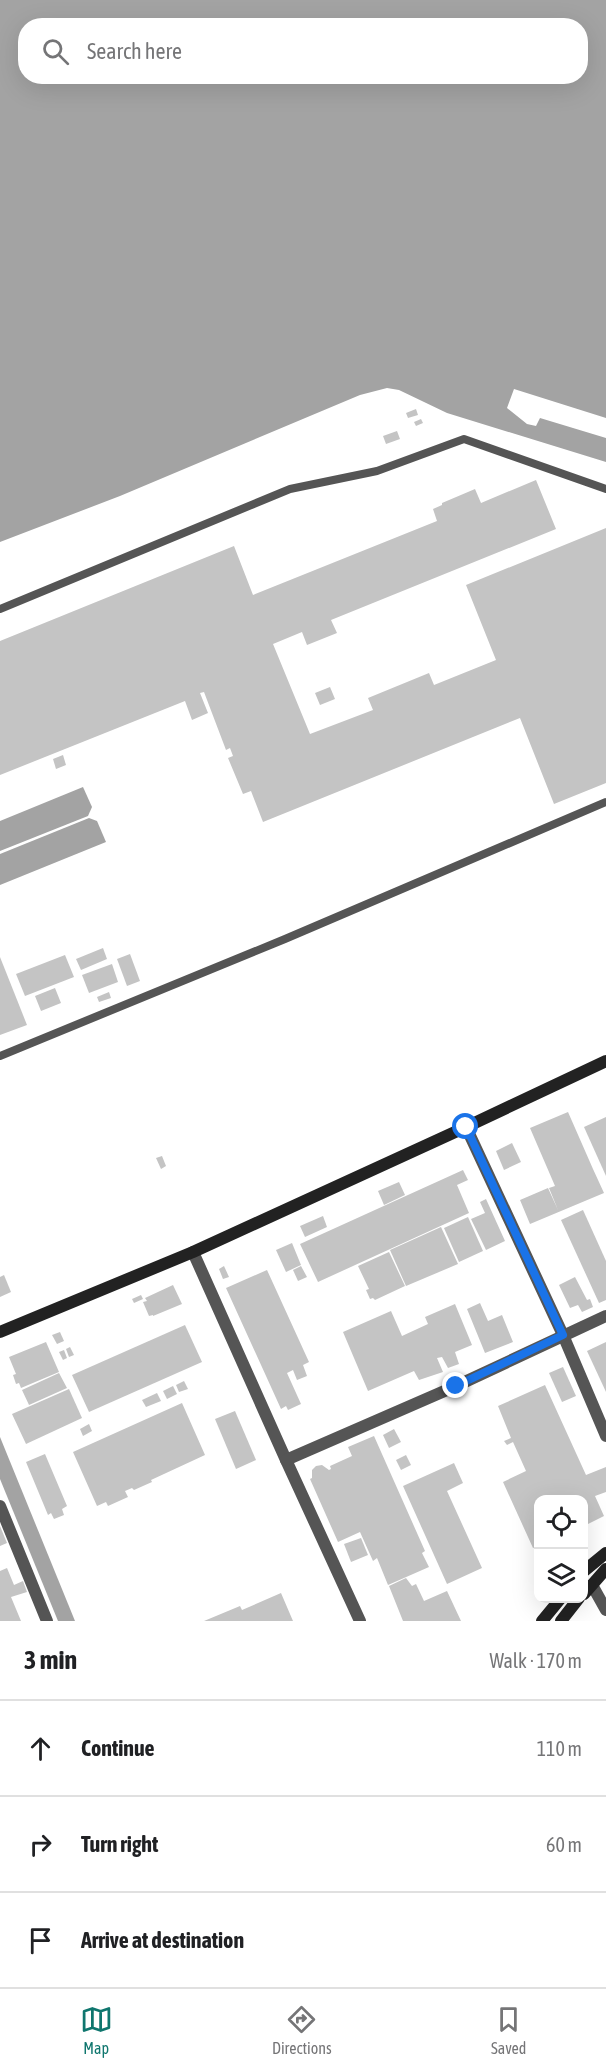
<!DOCTYPE html>
<meta charset="utf-8">
<style>
body{margin:0;font-family:"Asap Condensed",sans-serif;background:#f2f2f2;color:#202124}
.controls{position:absolute;right:18px;bottom:18px;display:grid;overflow:hidden;border-radius:12px;box-shadow:0 6px 24px #0002}
.controls button{width:54px;height:54px;display:grid;place-items:center;padding:0;border:0;border-bottom:2px solid #e0e0e0;background:#fff;color:#202124;font:30px sans-serif}
.stop{position:absolute;width:18px;height:18px;margin:-14px;border:4px solid #1a73e8;border-radius:50%;background:#fff}
.stop.end{background:#1a73e8;border-color:#fff;box-shadow:0 2px 6px #0008}
.list{margin:0;padding:0;list-style:none}
h2{display:flex;justify-content:space-between;align-items:center;height:78px;margin:0;padding:0 24px;font-size:26px}
h2 small{font-size:20px;font-weight:400;color:#757577}
.list li{display:grid;grid-template-columns:39px 1fr auto;gap:18px;align-items:center;box-sizing:border-box;height:96px;padding:0 24px;border-top:2px solid #e0e0e0}
.list b{display:block;font-size:22px;white-space:nowrap}
.list em{font-size:20px;font-style:normal;color:#757577}
.icon{flex:none;width:33px;height:33px;fill:none;stroke:currentColor;stroke-width:2;stroke-linecap:round;stroke-linejoin:round}
.map{position:relative;flex:none;width:606px;height:1621px;overflow:hidden}
.search{position:absolute;background:#fff;box-shadow:0 6px 24px #0002;left:18px;right:18px;top:18px;height:66px;display:flex;align-items:center;gap:15px;box-sizing:border-box;padding:0 21px;border-radius:24px;color:#757577;font-size:22px}
.sheet{height:366px;background:#fff}
nav{display:flex;justify-content:space-around;align-items:center;box-sizing:border-box;height:84px;border-top:2px solid #e0e0e0;background:#fff;font-size:16px;color:#757577}
nav a{display:grid;justify-items:center;gap:3px}
nav .on{color:#0f766e}
.map>svg:first-child{display:block}
.water{fill:#a3a3a3;fill-rule:evenodd}
.building{fill:#c4c4c4}
.lines{fill:none;stroke-linecap:round;stroke-linejoin:round}
.lane{stroke:#555;stroke-width:8}
.street{stroke:#555;stroke-width:12}
.secondary{stroke:#222;stroke-width:12}
.route{stroke:#1a73e8;stroke-width:8}
</style>
<div class="map">
<svg width="606" height="1621" viewBox="0 0 606 1621">
<rect width="100%" height="100%" fill="#fff"/>
<!-- water -->
<g class="water">
<path d="M0,0H606V418L514,389L507,408L527,424L536,426L540,418L606,438V462L447,413L399,390L387,388L360,395L120,496L0,542ZM26,26H580V76H26Z"/>
<path d="M83,787L92,807L88,816L0,851V821Z"/>
<path d="M89,818L97,821L106,842L0,885V854Z"/>
<path d="M0,1437L75,1621H58L0,1479Z"/>
</g>
<!-- building -->
<g class="building">
<path d="M416,409L418,415L408,418L406,413Z"/>
<path d="M421,419L423,423L416,426L414,422Z"/>
<path d="M397,431L400,439L386,444L383,436Z"/>
<path d="M536,480L556,529L331,620L337,633L307,645L302,632L273,644L310,734L373,710L368,698L429,673L434,685L496,660L466,585L606,528V783L554,804L520,718L263,822L251,791L243,794L228,758L233,756L230,748L226,750L204,692L200,693L208,713L192,720L185,701L0,775V641L234,546L253,595L437,521L433,509L442,505V503L475,489L481,503Z"/>
<path d="M330,687L335,699L320,705L315,693Z"/>
<path d="M63,755L66,765L56,769L53,759Z"/>
<path d="M103,948L107,959L81,970L76,959Z"/>
<path d="M130,954L140,981L127,986L117,959Z"/>
<path d="M65,955L74,977L25,996L16,974Z"/>
<path d="M0,957L27,1025L0,1035Z"/>
<path d="M112,964L118,982L89,993L82,975Z"/>
<path d="M55,988L61,1003L41,1011L35,996Z"/>
<path d="M109,992L111,998L99,1002L97,997Z"/>
<path d="M568,1112L593,1169L585,1173L593,1169L604,1193L530,1224L520,1200L548,1188L558,1210L549,1188L555,1186L530,1128Z"/>
<path d="M606,1117V1176L584,1127Z"/>
<path d="M512,1143L521,1162L504,1170L496,1151Z"/>
<path d="M162,1156L166,1166L161,1169L156,1158Z"/>
<path d="M463,1170L468,1180L457,1185L469,1213L318,1282L300,1244Z"/>
<path d="M399,1182L405,1195L384,1205L378,1191Z"/>
<path d="M486,1199L505,1241L486,1250L471,1219L485,1213L480,1202Z"/>
<path d="M583,1210L606,1261V1300L599,1303L561,1220Z"/>
<path d="M323,1216L327,1227L305,1237L300,1226Z"/>
<path d="M468,1217L483,1251L459,1262L444,1228Z"/>
<path d="M441,1227L458,1264L406,1286L390,1250Z"/>
<path d="M292,1243L301,1265L286,1272L276,1250Z"/>
<path d="M389,1252L405,1286L375,1300L373,1298L370,1299L366,1290L369,1289L358,1266Z"/>
<path d="M224,1266L229,1277L223,1279L219,1269Z"/>
<path d="M301,1266L307,1277L298,1281L293,1270Z"/>
<path d="M267,1270L309,1362L303,1365L307,1376L297,1380L293,1370L287,1373L301,1404L288,1410L286,1406L281,1409L226,1288Z"/>
<path d="M4,1275L11,1292L0,1297V1277Z"/>
<path d="M575,1277L587,1300L590,1299L593,1307L582,1312L578,1305L570,1308L559,1285Z"/>
<path d="M173,1285L182,1304L153,1316V1315L149,1316L143,1302L147,1301L145,1298Z"/>
<path d="M141,1295L143,1299L134,1303L132,1299Z"/>
<path d="M480,1303L488,1321L502,1315L513,1342L485,1353L467,1309Z"/>
<path d="M455,1304L472,1345L455,1352L459,1364L448,1368L442,1357L437,1358L443,1372L419,1380L414,1371L368,1391L343,1332L391,1311L402,1336L428,1324L425,1317Z"/>
<path d="M185,1325L202,1362L89,1412L72,1375Z"/>
<path d="M60,1332L64,1341L57,1344L52,1335Z"/>
<path d="M46,1342L59,1372L21,1388L19,1383L16,1384L13,1375L16,1374L9,1357Z"/>
<path d="M606,1342V1392L587,1351Z"/>
<path d="M70,1347L74,1355L69,1357L66,1349Z"/>
<path d="M64,1350L67,1358L63,1360L59,1352Z"/>
<path d="M563,1367L576,1396L562,1402L549,1373Z"/>
<path d="M59,1373L67,1388L29,1405L22,1390Z"/>
<path d="M184,1381L188,1389L179,1392L176,1385Z"/>
<path d="M545,1385L586,1475L606,1467V1492L595,1496L604,1516L584,1526V1500H538V1546L533,1548L503,1482L526,1471L513,1442L507,1445L504,1441L511,1438L498,1406Z"/>
<path d="M173,1386L177,1394L167,1399L163,1391Z"/>
<path d="M69,1389L82,1418L26,1444L12,1414Z"/>
<path d="M157,1393L161,1401L146,1407L142,1400Z"/>
<path d="M182,1403L205,1455L151,1480L152,1482L134,1490L132,1488L125,1491L128,1497L108,1506L106,1502L97,1506L73,1452Z"/>
<path d="M235,1411L256,1460L236,1469L215,1419Z"/>
<path d="M89,1424L92,1431L83,1436L80,1429Z"/>
<path d="M394,1429L401,1442L389,1448L383,1435Z"/>
<path d="M374,1436L425,1551L422,1553L429,1567L388,1585L377,1558L373,1561L360,1532L338,1542L310,1479L312,1478V1470L316,1466L322,1465L329,1470L331,1469L330,1466L352,1456L348,1447Z"/>
<path d="M45,1454L67,1506L62,1509L64,1515L54,1519L51,1513L48,1515L26,1462Z"/>
<path d="M406,1455L411,1465L401,1470L396,1460Z"/>
<path d="M454,1463L463,1483L447,1491L482,1568L447,1584L403,1486Z"/>
<path d="M0,1526L7,1543L0,1546Z"/>
<path d="M361,1538L368,1555L351,1562L344,1544Z"/>
<path d="M7,1568L14,1585L23,1581L27,1592L11,1597L21,1621H0V1571Z"/>
<path d="M406,1578L412,1586L416,1584L424,1601L447,1591L461,1621H403L389,1586Z"/>
<path d="M281,1593L293,1621H204L240,1606L242,1610Z"/>
</g>
<g class="lines">
<!-- lane -->
<g class="lane">
<path d="M0,609L290,489L377,471L464,439L606,489"/>
<path d="M0,1056L285,939L606,802"/>
</g>
<!-- street -->
<g class="street">
<path d="M466,1127L563,1335L606,1436"/>
<path d="M193,1252L286,1460L360,1621"/>
<path d="M286,1460L456,1386L606,1316"/>
<path d="M0,1506L47,1621"/>
<path d="M592,1585L606,1610"/>
</g>
<!-- secondary -->
<g class="secondary">
<path d="M0,1332L193,1252L466,1127L606,1061"/>
<path d="M584,1571L606,1553"/>
<path d="M584,1594L606,1569"/>
<path d="M542,1621L561,1598"/>
<path d="M561,1621L579,1598"/>
</g>
</g>
<g class="lines">
<!-- route -->
<path class="route" d="M456,1386L563,1335L466,1127"/>
</g>
</svg>
<div class="controls">
<button><svg class="icon" aria-label="locate" viewBox="0 0 24 24"><circle cx="12" cy="12" r="6"/><path d="M12 2v4M12 18v4M2 12h4M18 12h4"/></svg></button>
<button><svg class="icon" aria-label="layers" viewBox="0 0 24 24"><path d="M12 4l9 5-9 5-9-5zM3 14l9 5 9-5"/></svg></button>
</div>
<div class="stop" style="left:466px;top:1127px"></div>
<div class="stop end" style="left:456px;top:1386px"></div>
<div class="search"><svg class="icon" aria-label="search" viewBox="0 0 24 24"><circle cx="10" cy="10" r="6"/><path d="M15 15l6 6"/></svg>Search here</div>
</div>
<section class="sheet">
<h2>3 min<small>Walk · 170 m</small></h2>
<ul class="list">
<li><svg class="icon" aria-label="ahead" viewBox="0 0 24 24"><path d="M12 20V5M6 11l6-6 6 6"/></svg><div><b>Continue</b></div><em>110 m</em></li>
<li><svg class="icon" aria-label="right" viewBox="0 0 24 24"><path d="M7 20v-9h11M14 6l5 5-5 5"/></svg><div><b>Turn right</b></div><em>60 m</em></li>
<li><svg class="icon" aria-label="arrive" viewBox="0 0 24 24"><path d="M6 21V4h12l-3 4 3 4H6"/></svg><div><b>Arrive at destination</b></div></li>
</ul>
</section>
<nav>
<a class="on"><svg class="icon" aria-label="map" viewBox="0 0 24 24"><path d="M3 6l6-2 6 2 6-2v14l-6 2-6-2-6 2zM9 4v14M15 6v14"/></svg>Map</a>
<a><svg class="icon" aria-label="directions" viewBox="0 0 24 24"><path d="M12 3l9 9-9 9-9-9zM9 14v-3h6M13 9l2 2-2 2"/></svg>Directions</a>
<a><svg class="icon" aria-label="saved" viewBox="0 0 24 24"><path d="M7 4h10v16l-5-4-5 4z"/></svg>Saved</a>
</nav>
